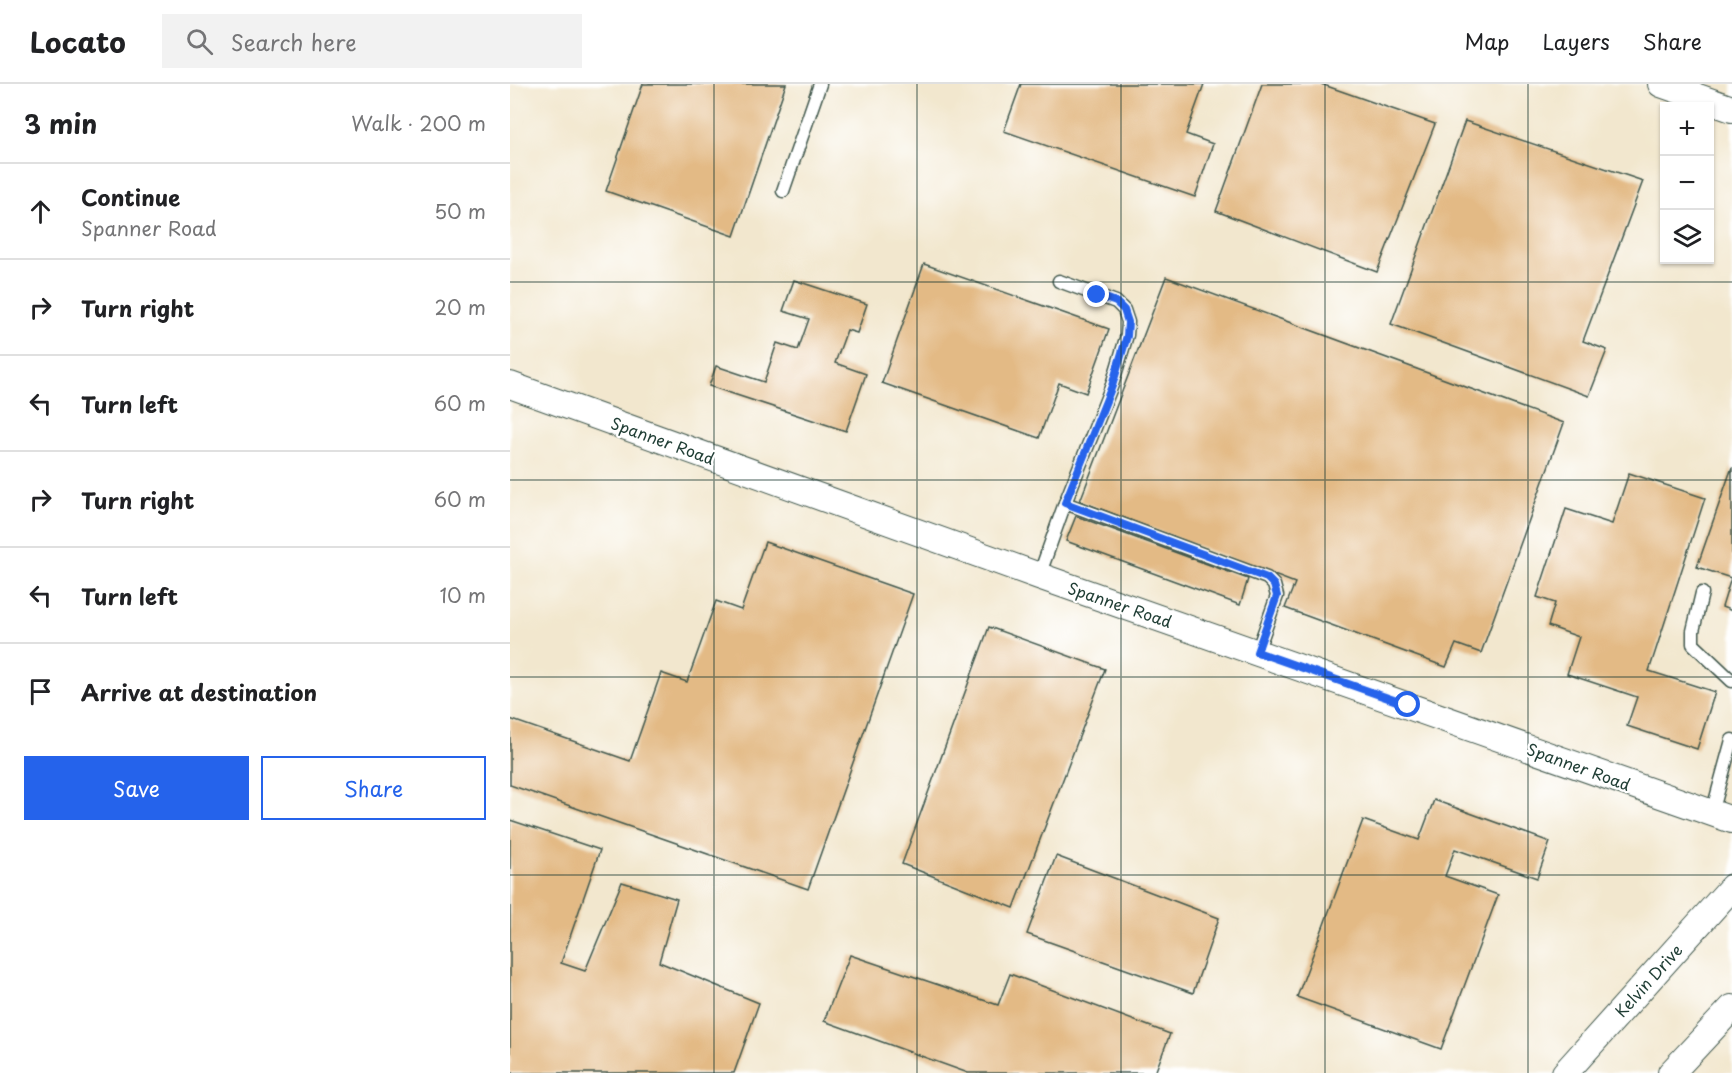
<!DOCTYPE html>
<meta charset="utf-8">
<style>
body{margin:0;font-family:"Playpen Sans",sans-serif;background:#f2f2f2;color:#202124}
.controls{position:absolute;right:18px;top:18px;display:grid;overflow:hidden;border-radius:0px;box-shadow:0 2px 4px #0004}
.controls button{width:54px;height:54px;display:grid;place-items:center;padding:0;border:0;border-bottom:2px solid #e0e0e0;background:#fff;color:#202124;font:30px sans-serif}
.stop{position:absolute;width:18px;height:18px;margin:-14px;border:4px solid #2563eb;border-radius:50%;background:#fff}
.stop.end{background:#2563eb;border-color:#fff;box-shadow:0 2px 6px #0008}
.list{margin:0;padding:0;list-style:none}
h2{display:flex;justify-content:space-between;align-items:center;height:78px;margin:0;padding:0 24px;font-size:26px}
h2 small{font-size:20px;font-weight:400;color:#757577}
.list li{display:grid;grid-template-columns:39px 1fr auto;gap:18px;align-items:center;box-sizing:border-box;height:96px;padding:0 24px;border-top:2px solid #e0e0e0}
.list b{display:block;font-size:22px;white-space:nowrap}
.list p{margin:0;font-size:20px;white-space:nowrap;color:#757577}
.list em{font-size:20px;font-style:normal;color:#757577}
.actions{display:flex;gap:12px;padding:18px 24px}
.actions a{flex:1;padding:14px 0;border:2px solid #2563eb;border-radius:0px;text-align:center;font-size:21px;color:#2563eb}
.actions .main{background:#2563eb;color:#fff}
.icon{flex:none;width:33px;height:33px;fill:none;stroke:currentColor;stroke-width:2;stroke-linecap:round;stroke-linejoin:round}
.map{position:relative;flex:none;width:1222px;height:989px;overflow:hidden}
header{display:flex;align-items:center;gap:36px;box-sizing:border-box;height:84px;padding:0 30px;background:#fff;border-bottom:2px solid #e0e0e0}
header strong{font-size:28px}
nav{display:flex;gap:33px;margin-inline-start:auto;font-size:21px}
.search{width:420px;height:54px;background:#f2f2f2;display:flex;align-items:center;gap:15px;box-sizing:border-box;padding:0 21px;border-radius:0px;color:#757577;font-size:22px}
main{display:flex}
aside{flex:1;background:#fff}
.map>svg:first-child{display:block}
.building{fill:#e3ba85}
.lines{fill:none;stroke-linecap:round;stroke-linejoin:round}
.service-casing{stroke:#3f564b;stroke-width:15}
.minor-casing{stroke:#3f564b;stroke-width:28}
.service{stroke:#fff;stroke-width:12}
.minor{stroke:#fff;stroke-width:26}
.route{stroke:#2563eb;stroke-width:8}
.grid{fill:none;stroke:#1f3d34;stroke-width:1.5;stroke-opacity:0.55}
.labels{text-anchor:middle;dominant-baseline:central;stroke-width:4.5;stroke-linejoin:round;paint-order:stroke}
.street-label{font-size:16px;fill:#1f3d34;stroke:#fff}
</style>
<header>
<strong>Locato</strong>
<div class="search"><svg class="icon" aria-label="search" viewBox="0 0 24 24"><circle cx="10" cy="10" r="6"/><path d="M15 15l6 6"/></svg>Search here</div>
<nav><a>Map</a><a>Layers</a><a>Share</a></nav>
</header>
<main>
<aside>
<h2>3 min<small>Walk · 200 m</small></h2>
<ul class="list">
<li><svg class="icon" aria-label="ahead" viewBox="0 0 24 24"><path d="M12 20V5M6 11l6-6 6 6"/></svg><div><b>Continue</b><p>Spanner Road</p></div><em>50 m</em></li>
<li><svg class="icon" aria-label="right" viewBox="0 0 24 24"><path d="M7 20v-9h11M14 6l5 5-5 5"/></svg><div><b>Turn right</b></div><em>20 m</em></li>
<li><svg class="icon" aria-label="left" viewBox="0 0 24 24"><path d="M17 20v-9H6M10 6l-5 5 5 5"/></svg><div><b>Turn left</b></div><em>60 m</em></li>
<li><svg class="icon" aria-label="right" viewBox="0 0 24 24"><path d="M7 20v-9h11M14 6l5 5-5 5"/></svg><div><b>Turn right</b></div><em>60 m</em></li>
<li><svg class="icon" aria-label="left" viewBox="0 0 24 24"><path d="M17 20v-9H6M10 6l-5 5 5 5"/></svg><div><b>Turn left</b></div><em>10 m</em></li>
<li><svg class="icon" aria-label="arrive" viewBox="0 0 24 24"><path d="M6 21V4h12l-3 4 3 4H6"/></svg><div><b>Arrive at destination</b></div></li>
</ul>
<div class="actions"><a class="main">Save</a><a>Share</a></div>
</aside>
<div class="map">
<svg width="1222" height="989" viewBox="0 0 1222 989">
<rect width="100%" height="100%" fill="#fff"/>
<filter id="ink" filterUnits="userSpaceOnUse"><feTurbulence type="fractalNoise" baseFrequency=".0167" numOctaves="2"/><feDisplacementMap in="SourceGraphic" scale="12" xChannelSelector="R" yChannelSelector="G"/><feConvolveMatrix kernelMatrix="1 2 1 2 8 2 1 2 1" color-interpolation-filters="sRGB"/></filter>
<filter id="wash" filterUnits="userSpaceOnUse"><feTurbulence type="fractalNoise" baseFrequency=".008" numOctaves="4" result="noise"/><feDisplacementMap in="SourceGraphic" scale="24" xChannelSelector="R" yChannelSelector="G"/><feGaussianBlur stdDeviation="1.35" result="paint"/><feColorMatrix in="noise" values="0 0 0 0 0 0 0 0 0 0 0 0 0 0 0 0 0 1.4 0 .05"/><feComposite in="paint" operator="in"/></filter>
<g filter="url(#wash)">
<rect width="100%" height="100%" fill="#f2e7ce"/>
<g id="blocks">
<!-- building -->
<g class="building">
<path d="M133,0H276L224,152L96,107Z"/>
<path d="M511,0H694L676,50L703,60L685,113L494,47Z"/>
<path d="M752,0H811L925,40L867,188L706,127Z"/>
<path d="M955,37L1133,97L1073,257L1097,266L1079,312L881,240Z"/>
<path d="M414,180L599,245L576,309L549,299L529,354L372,299Z"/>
<path d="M656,193L1054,339L971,569L946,560L936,583L775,524L785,499L570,417Z"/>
<path d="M284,196L357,220L347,249L337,246L325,279L356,290L336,347L199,302L206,282L254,298L267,259L288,266L299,235L273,227Z"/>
<path d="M1222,383V527L1212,523L1221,494L1187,483Z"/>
<path d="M1119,389L1195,414L1139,587L1205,608L1187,665L1117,642L1127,613L1057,590L1069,553L1038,542L1045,519L1027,513L1056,425L1102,440Z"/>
<path d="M566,432L738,495L730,521L556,457Z"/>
<path d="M255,458L403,510L298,805L0,701V635L120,677L151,589L177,598L206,517L231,526Z"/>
<path d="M479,543L595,585L504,824L392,780Z"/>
<path d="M924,716L1040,758L1027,794L945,765L935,792L988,811L931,965L787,913L853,736L909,756Z"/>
<path d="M0,736L90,766L51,879L75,887L112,798L167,815L149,878L249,919L224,989H0Z"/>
<path d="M546,772L709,834L683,909L517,850Z"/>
<path d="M340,871L488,921L500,890L660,950L645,989H458L314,937Z"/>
</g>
</g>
</g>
<g filter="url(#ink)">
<use href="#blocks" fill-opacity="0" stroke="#3f564b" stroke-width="1.5"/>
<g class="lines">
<defs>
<g id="service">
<path d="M273,107L310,0"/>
<path d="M555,419L757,494L764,501L767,512L747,568"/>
<path d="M529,492L555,419L602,301L617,251L618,238L614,226L606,218L549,197"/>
<path d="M1192,509L1183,547V560L1222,597"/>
<path d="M1202,729L1222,656"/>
</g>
<g id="minor">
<path d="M1151,0L1222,25"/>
<path d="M0,301L529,492L1222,736"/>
<path d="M1055,989L1222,803"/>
<path d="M1161,989L1222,924"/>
</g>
</defs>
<!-- service casing -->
<use href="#service" class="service-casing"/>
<!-- minor casing -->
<use href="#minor" class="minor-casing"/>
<!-- service -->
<use href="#service" class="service"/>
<!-- minor -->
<use href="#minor" class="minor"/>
</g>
</g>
<g class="lines" filter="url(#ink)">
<!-- route -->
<path class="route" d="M587,211L606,218L614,226L618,238L617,252L602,302L555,419L757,494L764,501L767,512L747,568L898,621"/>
</g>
<!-- grid -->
<path class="grid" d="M204,0V989M407,0V989M611,0V989M815,0V989M1018,0V989M0,198H1222M0,396H1222M0,593H1222M0,791H1222"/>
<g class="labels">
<!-- street labels -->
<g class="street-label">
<text transform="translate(153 356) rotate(20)">Spanner Road</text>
<text transform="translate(610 520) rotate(19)">Spanner Road</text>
<text transform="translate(1069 682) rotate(20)">Spanner Road</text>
<text transform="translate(1138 896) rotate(-48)">Kelvin Drive</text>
</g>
</g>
</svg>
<div class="controls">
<button>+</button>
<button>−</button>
<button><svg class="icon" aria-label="layers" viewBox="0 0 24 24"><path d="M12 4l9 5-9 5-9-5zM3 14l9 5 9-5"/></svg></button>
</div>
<div class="stop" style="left:898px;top:621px"></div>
<div class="stop end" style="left:587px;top:211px"></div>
</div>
</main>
